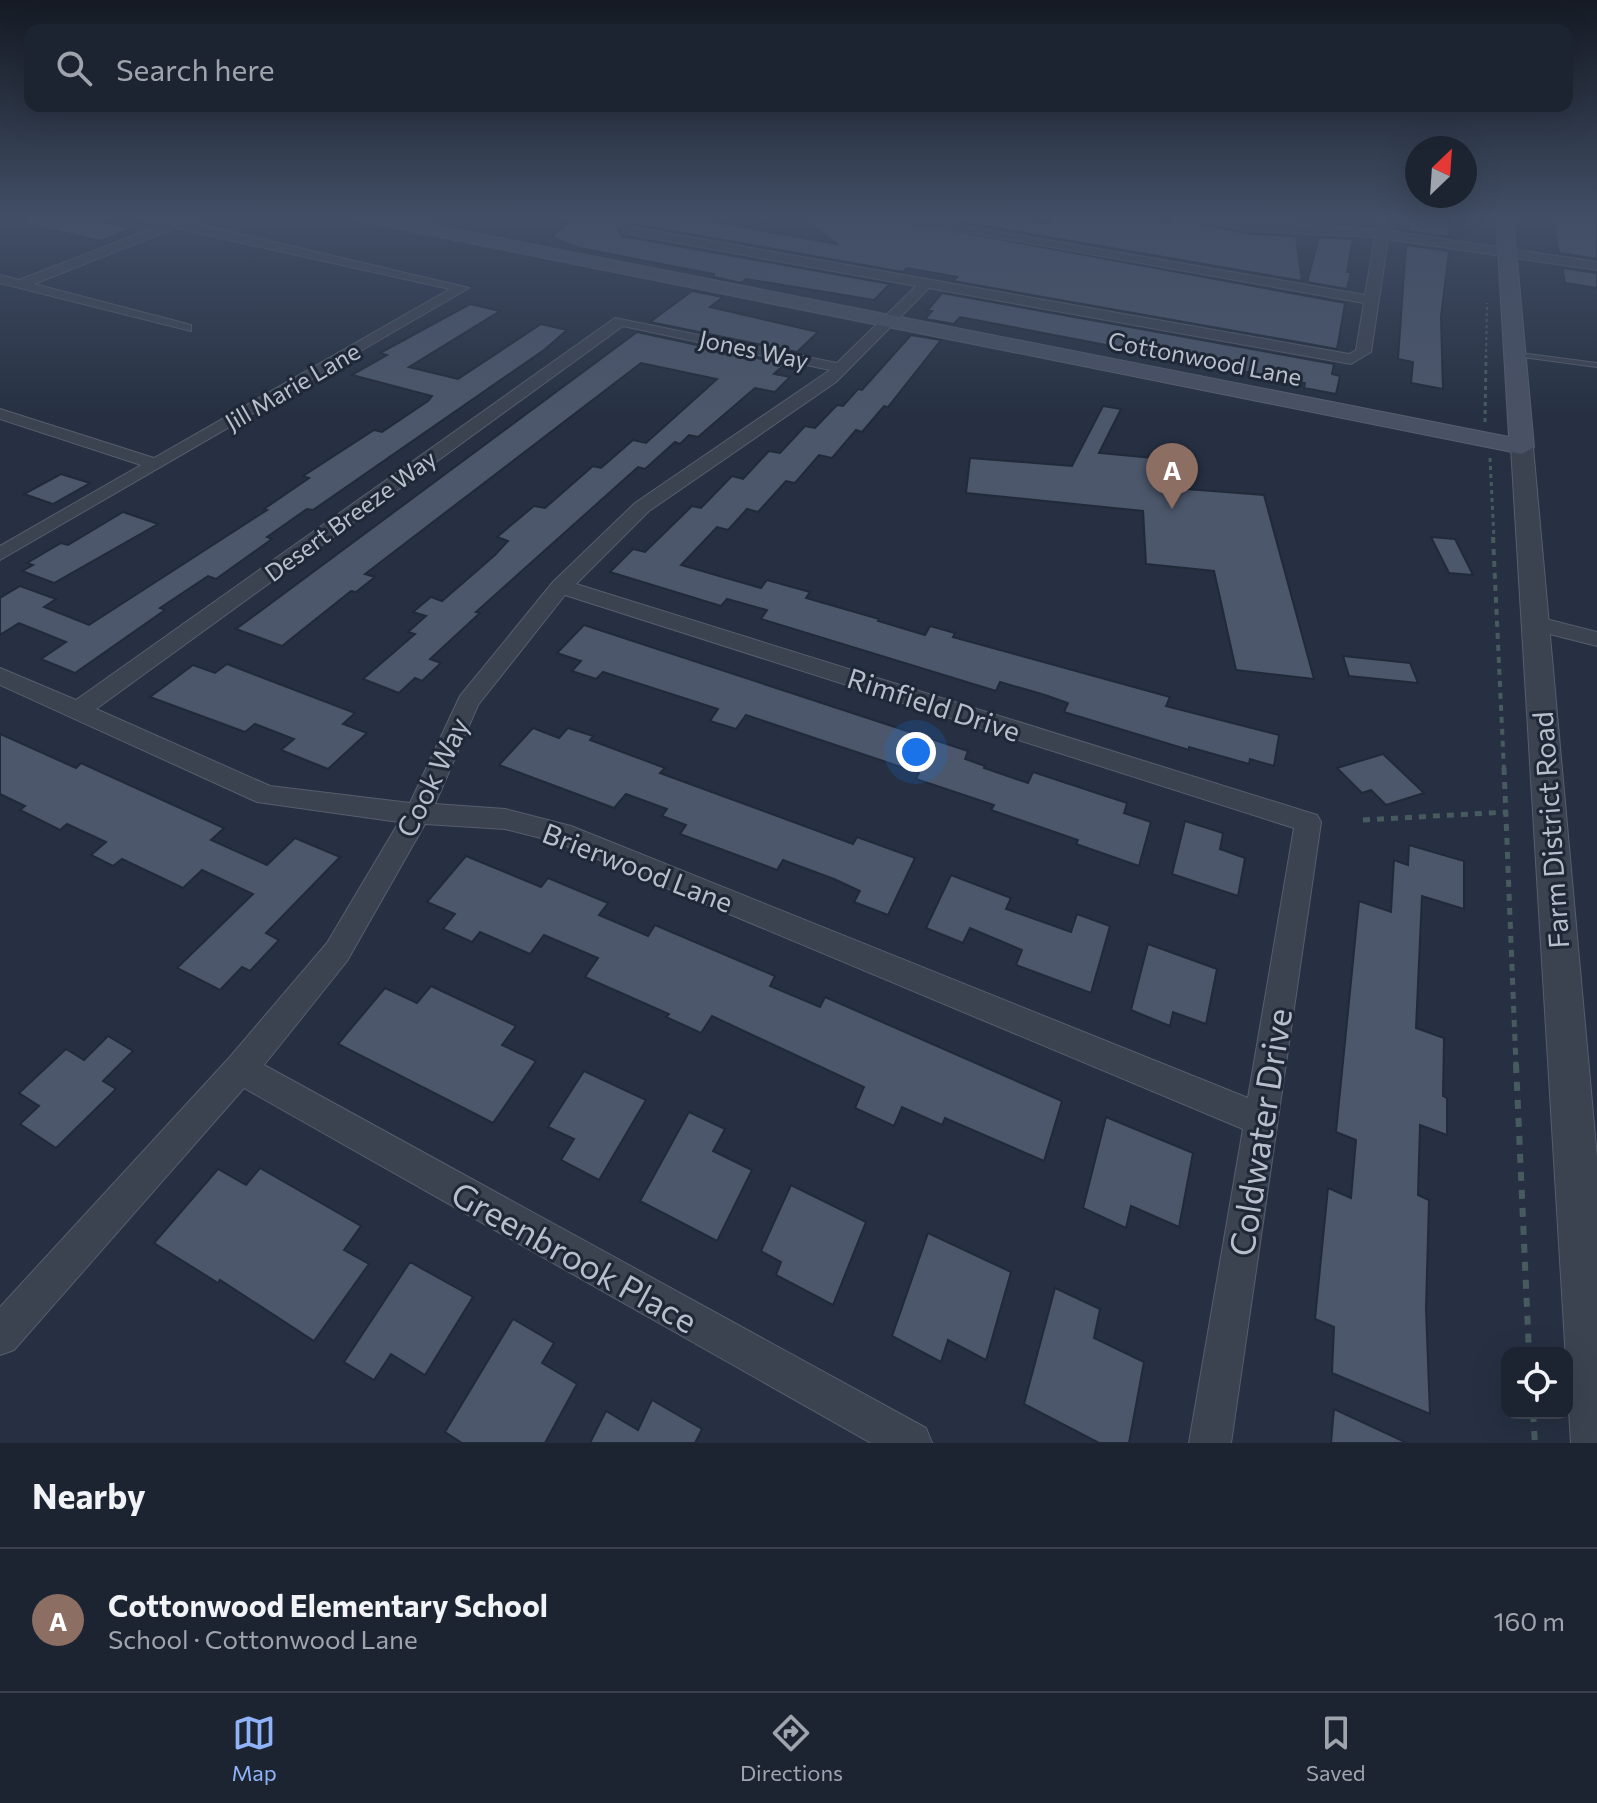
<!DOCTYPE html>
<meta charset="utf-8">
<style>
body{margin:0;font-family:Commissioner,sans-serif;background:#252c3a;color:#f1f3f6}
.controls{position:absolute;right:24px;bottom:24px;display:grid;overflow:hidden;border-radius:16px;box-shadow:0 8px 32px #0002}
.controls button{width:72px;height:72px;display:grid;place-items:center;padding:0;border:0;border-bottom:2px solid #3a414d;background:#1c2432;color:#f1f3f6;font:40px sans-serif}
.compass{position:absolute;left:1405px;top:136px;width:72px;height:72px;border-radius:50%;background:#1c2432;box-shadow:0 8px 32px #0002;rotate:25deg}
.you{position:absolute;left:916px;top:752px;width:28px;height:28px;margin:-20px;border:6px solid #fff;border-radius:50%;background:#1a73e8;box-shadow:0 0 0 12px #1a73e833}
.badge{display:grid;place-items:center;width:52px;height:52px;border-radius:50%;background:#90b2f8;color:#fff;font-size:26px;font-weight:700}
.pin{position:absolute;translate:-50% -66px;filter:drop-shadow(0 2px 4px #0008)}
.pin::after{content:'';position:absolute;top:42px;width:28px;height:24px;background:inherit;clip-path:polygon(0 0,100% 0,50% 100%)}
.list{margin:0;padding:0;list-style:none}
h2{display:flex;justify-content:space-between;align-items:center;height:104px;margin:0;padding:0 32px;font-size:34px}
h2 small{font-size:26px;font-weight:400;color:#a0a4ac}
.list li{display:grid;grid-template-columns:52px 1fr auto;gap:24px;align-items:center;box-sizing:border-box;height:144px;padding:0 32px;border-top:2px solid #3a414d}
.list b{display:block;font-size:30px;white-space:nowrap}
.list p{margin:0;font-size:26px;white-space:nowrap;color:#a0a4ac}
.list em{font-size:26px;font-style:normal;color:#a0a4ac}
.icon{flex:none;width:44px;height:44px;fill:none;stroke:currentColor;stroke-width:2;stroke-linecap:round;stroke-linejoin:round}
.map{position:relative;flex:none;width:1597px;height:1443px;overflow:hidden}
.search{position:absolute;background:#1c2432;box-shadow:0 8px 32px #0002;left:24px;right:24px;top:24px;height:88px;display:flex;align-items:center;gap:20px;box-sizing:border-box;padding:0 28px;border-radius:16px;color:#a0a4ac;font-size:30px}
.sheet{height:248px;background:#1c2432}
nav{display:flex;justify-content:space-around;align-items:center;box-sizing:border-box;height:112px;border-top:2px solid #3a414d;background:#1c2432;font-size:22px;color:#a0a4ac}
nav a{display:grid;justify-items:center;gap:4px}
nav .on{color:#90b2f8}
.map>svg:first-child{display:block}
.building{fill:#4c576b;stroke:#212a39;stroke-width:2}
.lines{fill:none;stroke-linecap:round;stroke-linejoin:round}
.service-casing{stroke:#565e6c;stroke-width:2}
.minor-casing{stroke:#565e6c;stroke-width:2}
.tertiary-casing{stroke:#565e6c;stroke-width:2}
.secondary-casing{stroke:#565e6c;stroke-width:2}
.path-far4{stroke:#475b5f;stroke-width:2;stroke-dasharray:3 3;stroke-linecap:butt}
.path-far3{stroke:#475b5f;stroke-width:3;stroke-dasharray:4 4;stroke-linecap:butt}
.path-far2{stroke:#475b5f;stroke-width:4;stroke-dasharray:6 6;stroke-linecap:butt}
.path-far1{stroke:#475b5f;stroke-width:5;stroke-dasharray:7 7;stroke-linecap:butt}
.path{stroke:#475b5f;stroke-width:6;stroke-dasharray:9 9;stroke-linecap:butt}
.service{fill:#3b4351;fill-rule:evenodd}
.minor{fill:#3b4351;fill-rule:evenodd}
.tertiary{fill:#3b4351;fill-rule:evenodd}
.secondary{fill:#495164;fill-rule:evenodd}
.labels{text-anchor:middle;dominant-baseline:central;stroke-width:6;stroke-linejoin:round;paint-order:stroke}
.far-street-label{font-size:24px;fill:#b8becb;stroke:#1f2837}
.street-label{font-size:28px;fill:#b8becb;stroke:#1f2837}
.near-street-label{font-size:34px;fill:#b8becb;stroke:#1f2837}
</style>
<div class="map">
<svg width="1597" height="1443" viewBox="0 0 1597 1443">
<rect width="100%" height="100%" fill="#263042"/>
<!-- building -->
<g class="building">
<path d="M27,216H77L133,228L100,241L26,224Z"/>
<path d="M574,216H683L837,244L806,220L874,216L1345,303L1344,310L1337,349L953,281L957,277L907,268L903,272L628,223L618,229L622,236L890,284L874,300L746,279L741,283L714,277V274L579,248L552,237Z"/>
<path d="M927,216H1000L1048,224L1054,216H1124L1169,223L1170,216L1249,234L1296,236L1302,281Z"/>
<path d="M1410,216H1448L1449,237L1408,231Z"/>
<path d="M1552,216H1579L1597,221V259L1559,253Z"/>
<path d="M1319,237L1353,239L1347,272H1351L1347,289L1307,282Z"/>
<path d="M1406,245L1449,251L1441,317L1443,389L1411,383L1413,362L1398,359Z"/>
<path d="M1562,268L1597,273V288L1565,283Z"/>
<path d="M692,291L723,297L710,307L818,332L797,352L650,322Z"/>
<path d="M942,293L1334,364L1332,374L1340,376L1336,394L1304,388L1305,383L960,317L954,324L925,319L932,311H927Z"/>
<path d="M470,304L500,311L409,367L458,379L541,324L567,330L544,350L313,510L307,509L267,537L272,539L216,579L208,576L160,608L165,610L75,673L41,659L66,642L19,623L0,635V598L20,586L56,599L44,607L89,625L267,510L264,509L309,478L303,476L374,430L382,432L428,401L432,396L352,375L387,355L380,353Z"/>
<path d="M637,332L785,364L774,374L790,377L775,392L755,388L698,437L689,435L680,444L675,442L645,469L638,467L476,612L480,613L430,659L441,663L422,681L415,678L399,693L363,679L415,634L408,632L426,616L413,612L431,597L442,601L495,555L508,541L497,537L534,506L545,508L593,466L601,468L633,440L646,443L717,379L641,363L365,574L375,577L356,592L351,591L282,646L236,629Z"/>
<path d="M911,335L941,340L888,407L884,406L862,432L856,430L832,458L819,455L795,483L786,481L758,512L747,509L728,530L717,527L681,565L761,588L767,580L810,592L806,598L879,619L878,621L925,635L930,626L955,633L953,637L1170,697L1166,706L1279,735L1274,766L1250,759L1249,764L1189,747V750L1064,712L1068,703L1045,695L1000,682L996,691L761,619L767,610L727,599L721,606L610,572L633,549L645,552L692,506L701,508L732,476L743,479L769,451L780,453L805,426L815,428L837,405L843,406L858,389L862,390Z"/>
<path d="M1103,406L1121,409L1099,453L1164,459V465L1183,466L1187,489L1264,495L1314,679L1236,670L1214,571L1146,564L1143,511L966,493L970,458L1072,466Z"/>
<path d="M61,474L90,483L53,504L24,494Z"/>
<path d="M123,512L158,524L54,583L22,571L33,565L27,563L61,543L68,545Z"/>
<path d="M1431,537L1455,539L1473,575L1449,573Z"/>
<path d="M584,625L968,751L965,759L985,766L984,768L1028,783L1033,772L1127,803L1124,813L1151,822L1139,866L1076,844L1078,840L991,810L994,805L916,779L919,773L746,715L736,729L710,721L718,709L603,672L596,679L572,671L581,661L557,653Z"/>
<path d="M1343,656L1410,663L1418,683L1349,676Z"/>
<path d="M227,664L355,713L343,724L367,733L328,769L281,750L294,739L255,724L245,732L150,697L193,665L215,673Z"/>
<path d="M533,728L559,738L568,728L593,736L590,740L665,768L660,773L853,844L857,837L915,858L888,915L854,902L860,891L834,879L783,860L777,870L680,834L686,825L662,816L667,809L626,794L614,808L499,765Z"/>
<path d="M0,734L76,768L81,763L224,828L211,840L267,865L295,838L340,857L266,933L279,940L250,971L242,967L220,990L177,968L253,894L202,870L183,888L122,859L113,866L91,855L106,842L67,824L60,830L20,810L25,806L0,794Z"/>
<path d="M1383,754L1424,793L1386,805L1371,790L1362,793L1337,768Z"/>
<path d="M1185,821L1223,833L1220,849L1245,858L1238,896L1172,874Z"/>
<path d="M1409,845L1464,861V909L1422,896L1416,1028L1444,1038L1443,1096L1447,1098V1135L1420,1125L1418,1195L1429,1200L1426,1309L1430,1414L1332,1373L1334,1327L1315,1319L1328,1188L1351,1198L1356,1140L1336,1132L1359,901L1391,912L1394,860L1408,865Z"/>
<path d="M466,856L541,887L548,878L608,903L599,915L648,936L655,925L775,976L770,986L820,1007L825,997L1062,1101L1044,1161L945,1118L942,1125L902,1107L894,1126L855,1108L864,1087L712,1016L701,1033L666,1017L669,1014L585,977L598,958L544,935L530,954L480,932L472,942L443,929L455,914L427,902Z"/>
<path d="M951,875L1011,898L1006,909L1071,932L1077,914L1110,926L1091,993L1016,965L1022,950L970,928L963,943L926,928Z"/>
<path d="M1148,944L1217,969L1206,1024L1173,1012L1170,1026L1131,1010Z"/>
<path d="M431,986L516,1026L502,1045L536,1061L493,1123L338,1044L385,988L417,1003Z"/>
<path d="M108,1036L133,1051L103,1081L116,1089L56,1148L20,1124L39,1106L19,1093L66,1049L84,1060Z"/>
<path d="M584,1071L646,1100L599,1180L561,1160L574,1139L548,1127Z"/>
<path d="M689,1112L725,1129L713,1151L752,1170L717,1241L640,1201Z"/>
<path d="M1106,1117L1193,1153L1179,1227L1131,1206L1126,1228L1083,1208Z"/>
<path d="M260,1168L361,1226L344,1250L369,1264L314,1341L220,1280L218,1283L154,1243L218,1169L246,1185Z"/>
<path d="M791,1185L866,1222L833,1305L776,1275L781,1262L761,1251Z"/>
<path d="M928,1233L1011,1272L986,1360L948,1340L941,1362L892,1336Z"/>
<path d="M410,1262L473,1297L425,1375L391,1354L374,1380L344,1362Z"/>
<path d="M1055,1288L1100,1309L1094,1338L1144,1362L1129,1443H1099L1024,1404Z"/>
<path d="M513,1319L554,1343L542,1363L577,1384L545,1443H462L445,1432Z"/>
<path d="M652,1400L702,1429L695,1443H590L606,1411L638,1430Z"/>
<path d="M1334,1409L1407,1443H1331Z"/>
</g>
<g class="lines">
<defs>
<path id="service" d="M1512,352L1597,363V367L1515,356H1512Z"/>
<g id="minor">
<path d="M131,216L177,219L469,288L0,560V546L141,465L0,419V409L154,458L450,289L175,228L34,284L191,325V331L0,283V275L19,280L161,225Z"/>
<path d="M877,216H907L1365,295L1375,237L1250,231L1173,216L1377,230L1379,216H1391L1389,231L1597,262V270L1388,239L1371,352L1351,364L929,288L836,382L649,511L576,584L1317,815L1321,822L1231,1443H1189L1243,1129L557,842L505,829L425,824L347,961L264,1065L926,1428L932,1443H871L244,1088L14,1350L0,1355V1307L229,1058L327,943L399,822L257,802L0,685V668L76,700L615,318L837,363L916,286L623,233L621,230L627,226L1349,354L1356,350L1364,303ZM623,326L830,370L635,503L553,582L460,696L410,803L270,786L96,709ZM565,595L1294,828L1248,1098L571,826L505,809L435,804L478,705Z"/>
<path d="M1534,616L1597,632V646L1526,628L1523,623Z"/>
</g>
<path id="tertiary" d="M1522,440L1533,447L1597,1158V1443H1571L1511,447Z"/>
<path id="secondary" d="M352,216H388L1509,437L1496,216H1513L1534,447L1522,454L360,221Z"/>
</defs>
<!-- service casing -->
<use href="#service" class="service-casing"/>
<!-- minor casing -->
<use href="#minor" class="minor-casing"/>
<!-- tertiary casing -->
<use href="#tertiary" class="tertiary-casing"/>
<!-- secondary casing -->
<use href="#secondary" class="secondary-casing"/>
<!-- path-far4 -->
<path class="path-far4" d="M1486,358L1487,303"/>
<!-- path-far3 -->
<g class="path-far3">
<path d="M1485,422L1486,356"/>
<path d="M1490,458L1494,539"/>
</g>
<!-- path-far2 -->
<path class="path-far2" d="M1493,537L1504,770"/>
<!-- path-far1 -->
<g class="path-far1">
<path d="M1504,768L1516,1066"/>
<path d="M1363,820L1507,812"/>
</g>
<!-- path -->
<g class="path">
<path d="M1516,1064L1529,1353"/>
<path d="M1533,1413L1535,1443"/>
</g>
<!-- service -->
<use href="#service" class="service"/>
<!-- minor -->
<use href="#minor" class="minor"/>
<!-- tertiary -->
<use href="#tertiary" class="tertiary"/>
<!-- secondary -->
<use href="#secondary" class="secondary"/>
</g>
<!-- sky -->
<linearGradient id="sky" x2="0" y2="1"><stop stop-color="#151a24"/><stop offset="0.52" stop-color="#414e65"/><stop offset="1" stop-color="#414e65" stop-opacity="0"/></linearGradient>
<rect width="1597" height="418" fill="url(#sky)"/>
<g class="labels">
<!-- far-street labels -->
<g class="far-street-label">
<text transform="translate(754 349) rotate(12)">Jones Way</text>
<text transform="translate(1205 358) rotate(11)">Cottonwood Lane</text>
<text transform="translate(292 386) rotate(-30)">Jill Marie Lane</text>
<text transform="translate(350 515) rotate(-36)">Desert Breeze Way</text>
</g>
<!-- street labels -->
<g class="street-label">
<text transform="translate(934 704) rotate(18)">Rimfield Drive</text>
<text transform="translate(432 777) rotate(-64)">Cook Way</text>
<text transform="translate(1550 830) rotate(-94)">Farm District Road</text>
<text transform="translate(638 867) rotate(21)">Brierwood Lane</text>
</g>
<!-- near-street labels -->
<g class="near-street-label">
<text transform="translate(1259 1132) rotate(-81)">Coldwater Drive</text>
<text transform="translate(575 1256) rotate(29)">Greenbrook Place</text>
</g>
</g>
</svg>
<div class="controls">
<button><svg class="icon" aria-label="locate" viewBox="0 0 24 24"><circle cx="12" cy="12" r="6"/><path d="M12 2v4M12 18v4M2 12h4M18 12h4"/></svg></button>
</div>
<svg class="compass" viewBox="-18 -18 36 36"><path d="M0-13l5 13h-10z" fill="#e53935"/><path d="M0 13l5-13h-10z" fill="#a0a4ac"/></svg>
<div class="you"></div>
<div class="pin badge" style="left:1172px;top:509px;background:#8d6e63">A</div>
<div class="search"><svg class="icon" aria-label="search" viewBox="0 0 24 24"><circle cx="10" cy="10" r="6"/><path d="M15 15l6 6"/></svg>Search here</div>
</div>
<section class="sheet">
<h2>Nearby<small></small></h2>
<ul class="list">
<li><span class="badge" style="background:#8d6e63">A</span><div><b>Cottonwood Elementary School</b><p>School · Cottonwood Lane</p></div><em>160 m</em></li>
</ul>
</section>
<nav>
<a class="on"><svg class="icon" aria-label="map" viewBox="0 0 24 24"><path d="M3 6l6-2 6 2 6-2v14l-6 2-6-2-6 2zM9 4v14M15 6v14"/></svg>Map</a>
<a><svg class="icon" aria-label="directions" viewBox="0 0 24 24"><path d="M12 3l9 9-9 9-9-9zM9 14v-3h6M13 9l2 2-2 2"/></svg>Directions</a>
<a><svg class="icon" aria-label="saved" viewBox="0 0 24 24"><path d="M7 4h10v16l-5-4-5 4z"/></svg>Saved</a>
</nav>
